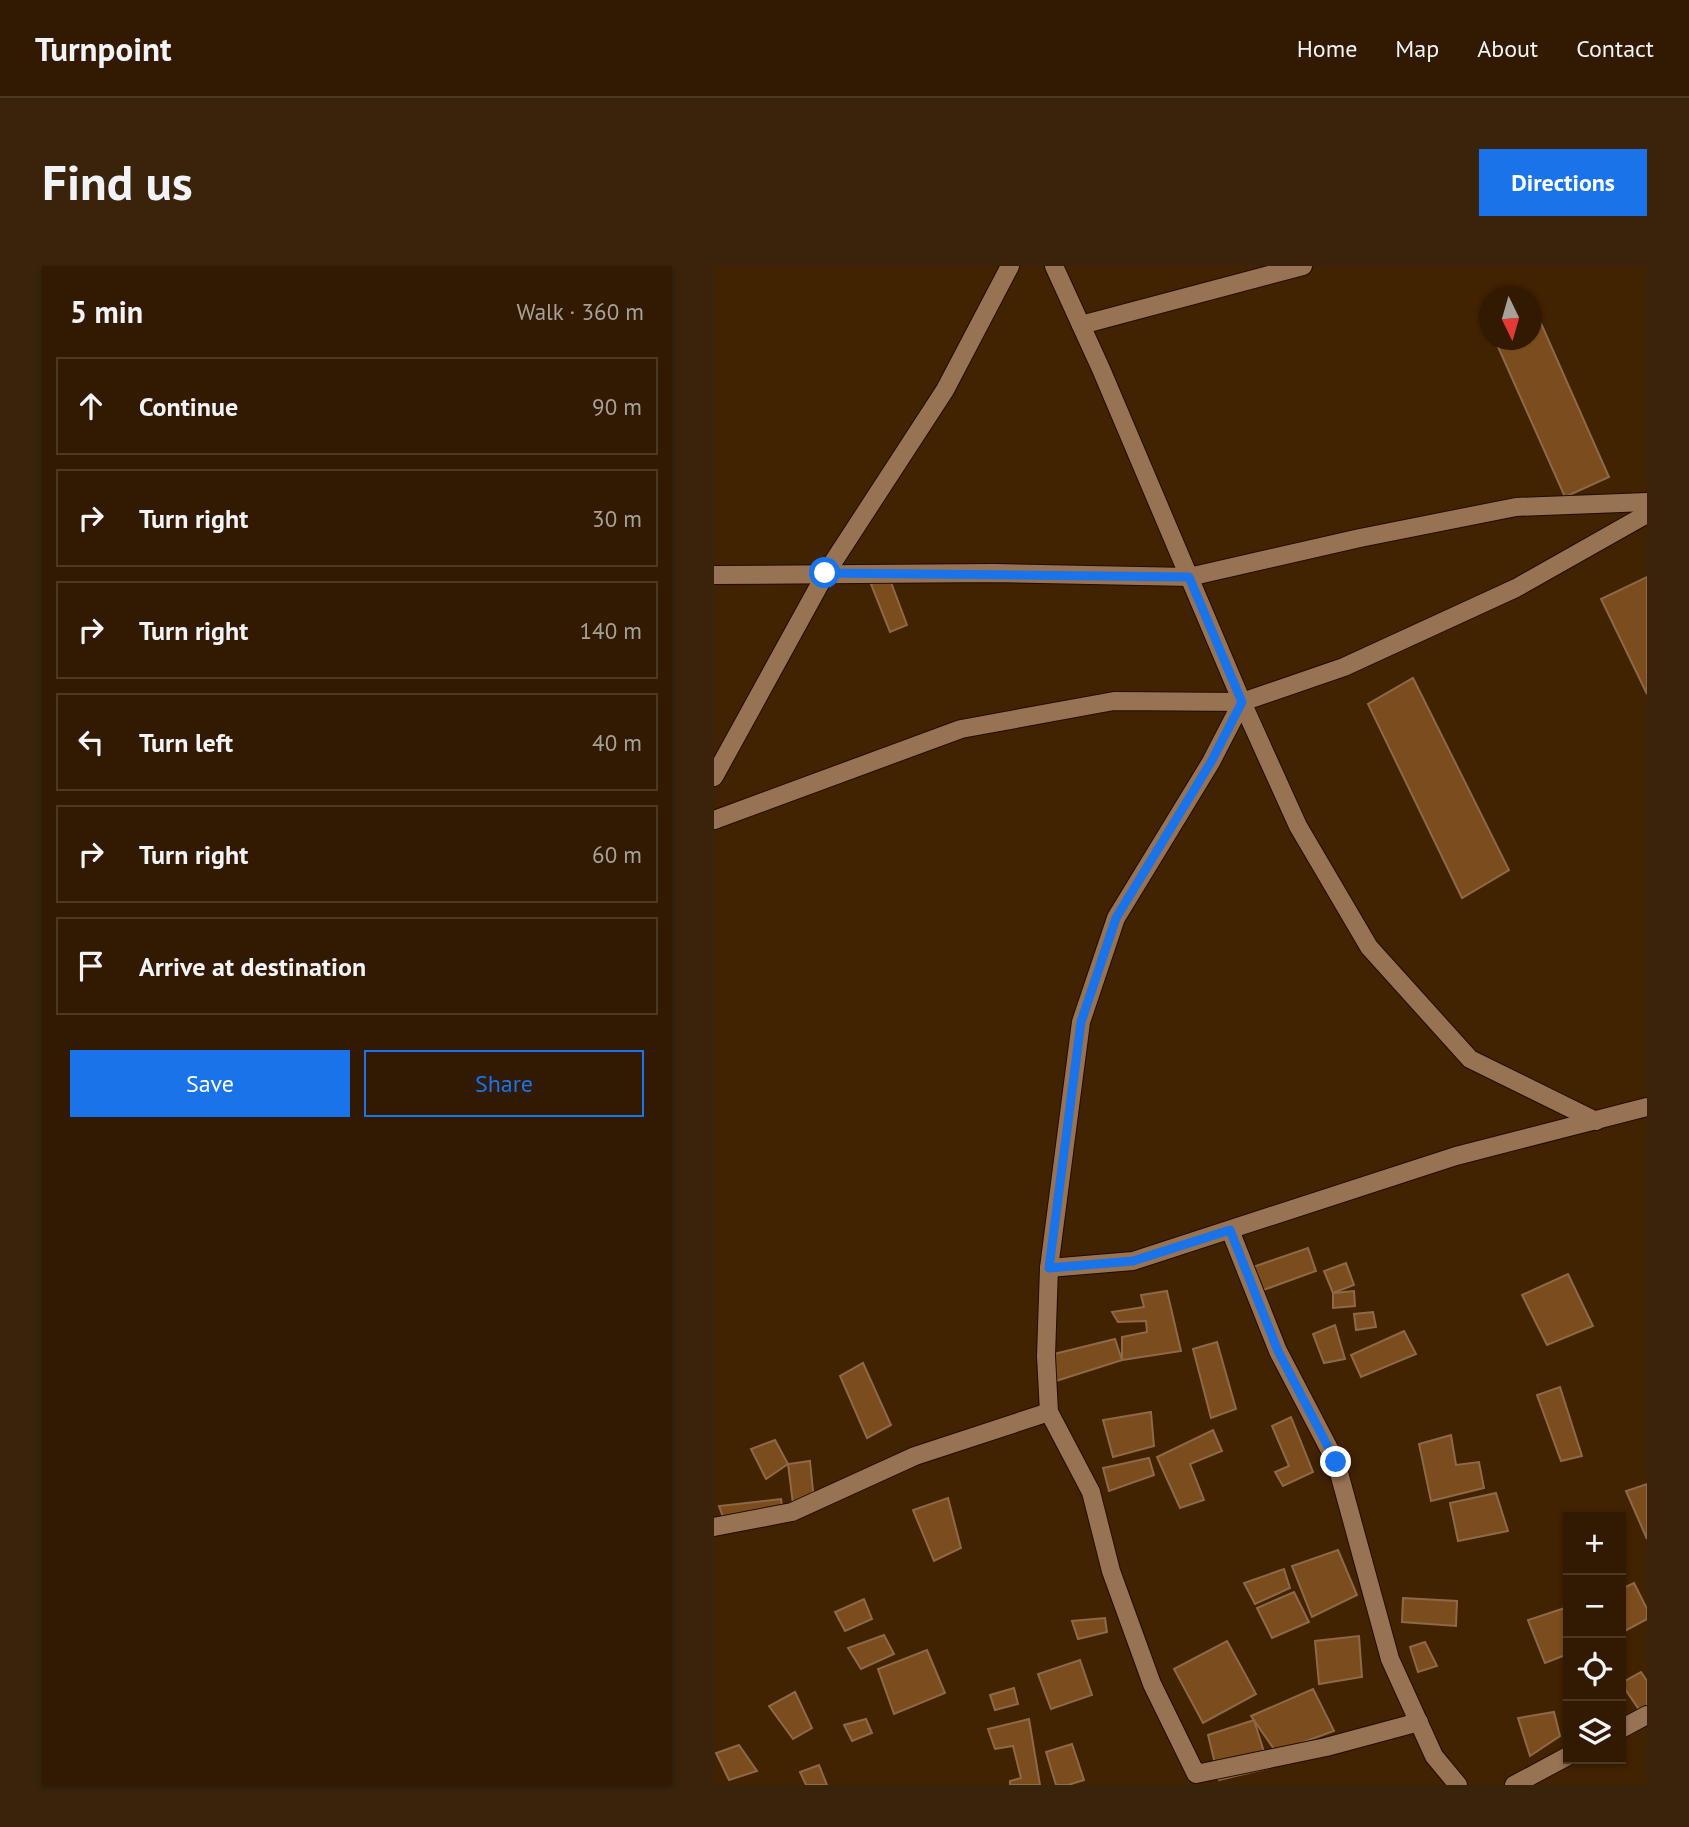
<!DOCTYPE html>
<meta charset="utf-8">
<style>
body{margin:0;font-family:"PT Sans",sans-serif;background:#39230b;color:#f1f3f6}
.controls{position:absolute;right:21px;bottom:21px;display:grid;overflow:hidden;border-radius:0px;box-shadow:0 2px 5px #0004}
.controls button{width:63px;height:63px;display:grid;place-items:center;padding:0;border:0;border-bottom:2px solid #4c3823;background:#311a01;color:#f1f3f6;font:35px sans-serif}
.compass{position:absolute;left:765px;top:21px;width:63px;height:63px;border-radius:50%;background:#311a01;box-shadow:0 2px 5px #0004;rotate:175deg}
.stop{position:absolute;width:21px;height:21px;margin:-16px;border:5px solid #1a73e8;border-radius:50%;background:#fff}
.stop.end{background:#1a73e8;border-color:#fff;box-shadow:0 2px 7px #0008}
.list{margin:0;padding:0;list-style:none}
h2{display:flex;justify-content:space-between;align-items:center;height:91px;margin:0;padding:0 28px;font-size:30px}
h2 small{font-size:23px;font-weight:400;color:#a8a199}
.list li{display:grid;grid-template-columns:46px 1fr auto;gap:21px;align-items:center;box-sizing:border-box;height:98px;margin:0 14px 14px;padding:0 14px;border:2px solid #4c3823;border-radius:0px}
.list b{display:block;font-size:26px;white-space:nowrap}
.list em{font-size:23px;font-style:normal;color:#a8a199}
.actions{display:flex;gap:14px;padding:21px 28px}
.actions a{flex:1;padding:16px 0;border:2px solid #1a73e8;border-radius:0px;text-align:center;font-size:24px;color:#1a73e8}
.actions .main{background:#1a73e8;color:#fff}
.icon{flex:none;width:38px;height:38px;fill:none;stroke:currentColor;stroke-width:2;stroke-linecap:round;stroke-linejoin:round}
.map{position:relative;flex:none;width:933px;height:1519px;overflow:hidden;border-radius:0px}
header{display:flex;align-items:center;gap:42px;box-sizing:border-box;height:98px;padding:0 35px;background:#311a01;border-bottom:2px solid #4c3823}
header strong{font-size:33px}
nav{display:flex;gap:38px;margin-inline-start:auto;font-size:24px}
.intro{display:flex;align-items:center;justify-content:space-between;box-sizing:border-box;height:168px;padding:0 42px}
h1{margin:0;font-size:49px}
.button{padding:18px 32px;border-radius:0px;background:#1a73e8;color:#fff;font-size:24px;font-weight:700}
main{display:flex;gap:42px;padding:0 42px}
aside{flex:1;background:#311a01;border-radius:0px;box-shadow:0 2px 5px #0004}
.map>svg:first-child{display:block}
.building{fill:#7c4d1c;stroke:#8d6949;stroke-width:2}
.lines{fill:none;stroke-linecap:round;stroke-linejoin:round}
.minor-casing{stroke:#230c00;stroke-width:20}
.minor{stroke:#977353;stroke-width:18}
.route{stroke:#1a73e8;stroke-width:9}
</style>
<header>
<strong>Turnpoint</strong>
<nav><a>Home</a><a>Map</a><a>About</a><a>Contact</a></nav>
</header>
<div class="intro"><h1>Find us</h1><a class="button">Directions</a></div>
<main>
<aside>
<h2>5 min<small>Walk · 360 m</small></h2>
<ul class="list">
<li><svg class="icon" aria-label="ahead" viewBox="0 0 24 24"><path d="M12 20V5M6 11l6-6 6 6"/></svg><div><b>Continue</b></div><em>90 m</em></li>
<li><svg class="icon" aria-label="right" viewBox="0 0 24 24"><path d="M7 20v-9h11M14 6l5 5-5 5"/></svg><div><b>Turn right</b></div><em>30 m</em></li>
<li><svg class="icon" aria-label="right" viewBox="0 0 24 24"><path d="M7 20v-9h11M14 6l5 5-5 5"/></svg><div><b>Turn right</b></div><em>140 m</em></li>
<li><svg class="icon" aria-label="left" viewBox="0 0 24 24"><path d="M17 20v-9H6M10 6l-5 5 5 5"/></svg><div><b>Turn left</b></div><em>40 m</em></li>
<li><svg class="icon" aria-label="right" viewBox="0 0 24 24"><path d="M7 20v-9h11M14 6l5 5-5 5"/></svg><div><b>Turn right</b></div><em>60 m</em></li>
<li><svg class="icon" aria-label="arrive" viewBox="0 0 24 24"><path d="M6 21V4h12l-3 4 3 4H6"/></svg><div><b>Arrive at destination</b></div></li>
</ul>
<div class="actions"><a class="main">Save</a><a>Share</a></div>
</aside>
<div class="map">
<svg width="933" height="1519" viewBox="0 0 933 1519">
<rect width="100%" height="100%" fill="#412201"/>
<!-- building -->
<g class="building">
<path d="M818,37L895,211L851,231L781,74H818Z"/>
<path d="M175,311L193,359L176,366L157,318Z"/>
<path d="M933,311V428L887,333Z"/>
<path d="M699,412L795,604L748,632L654,438Z"/>
<path d="M594,982L602,1005L541,1027L533,1003Z"/>
<path d="M632,997L640,1019L619,1027L610,1005Z"/>
<path d="M854,1008L879,1060L833,1079L808,1029Z"/>
<path d="M453,1025L467,1085L408,1094V1071L433,1066L432,1055L404,1056L398,1046L430,1041L427,1029Z"/>
<path d="M640,1025L641,1040L619,1042V1027Z"/>
<path d="M659,1046L662,1061L642,1064L640,1048Z"/>
<path d="M621,1059L631,1093L610,1097L599,1068Z"/>
<path d="M690,1065L702,1088L647,1111L637,1089Z"/>
<path d="M401,1073L408,1094L342,1115L332,1090Z"/>
<path d="M503,1076L522,1143L497,1152L479,1083Z"/>
<path d="M149,1097L177,1159L153,1172L126,1110Z"/>
<path d="M846,1121L868,1190L847,1195L823,1129Z"/>
<path d="M437,1146L440,1180L399,1191L389,1154Z"/>
<path d="M577,1151L599,1206L569,1220L561,1206L575,1200L558,1160Z"/>
<path d="M499,1164L508,1185L476,1198L490,1234L466,1242L443,1191Z"/>
<path d="M737,1169L742,1199L765,1196L770,1222L717,1235L705,1178Z"/>
<path d="M61,1174L74,1198L52,1213L37,1183Z"/>
<path d="M435,1192L440,1209L395,1225L389,1202Z"/>
<path d="M96,1195L100,1235L79,1238L74,1198Z"/>
<path d="M933,1218V1273L912,1225Z"/>
<path d="M782,1227L794,1265L744,1275L736,1237Z"/>
<path d="M234,1232L247,1282L220,1295L199,1244Z"/>
<path d="M67,1233L69,1247L12,1259L5,1240Z"/>
<path d="M624,1284L643,1329L598,1351L578,1300Z"/>
<path d="M570,1303L576,1322L541,1338L530,1317Z"/>
<path d="M920,1317L933,1343V1353L907,1367V1323Z"/>
<path d="M580,1326L595,1356L558,1372L543,1342Z"/>
<path d="M689,1332L743,1335L742,1360L688,1356Z"/>
<path d="M150,1333L158,1353L131,1365L121,1346Z"/>
<path d="M854,1341V1388L831,1397L814,1354Z"/>
<path d="M391,1352L393,1366L364,1373L358,1355Z"/>
<path d="M170,1369L180,1388L147,1403L134,1382Z"/>
<path d="M645,1370L648,1411L605,1418L601,1375Z"/>
<path d="M513,1375L542,1428L489,1457L460,1403Z"/>
<path d="M711,1376L723,1400L704,1406L696,1381Z"/>
<path d="M213,1384L231,1427L180,1448L164,1403Z"/>
<path d="M366,1394L378,1429L337,1443L324,1408Z"/>
<path d="M927,1406L933,1415V1442L926,1445L907,1417Z"/>
<path d="M300,1422L304,1438L281,1444L276,1429Z"/>
<path d="M599,1423L620,1465L562,1486L537,1450Z"/>
<path d="M81,1426L98,1462L79,1473L55,1440Z"/>
<path d="M840,1446L846,1470L816,1490L804,1452Z"/>
<path d="M152,1453L158,1467L138,1475L130,1459Z"/>
<path d="M315,1453L326,1519H296V1515L307,1512L299,1480L281,1483L274,1463Z"/>
<path d="M540,1454L555,1502L505,1514L494,1469Z"/>
<path d="M358,1478L370,1514L354,1519H342L332,1486Z"/>
<path d="M25,1479L43,1505L15,1514L2,1487Z"/>
<path d="M105,1499L113,1519H92L86,1506Z"/>
</g>
<g class="lines">
<defs>
<g id="minor">
<path d="M340,0L387,103L528,436L584,560L655,681L756,793L882,855"/>
<path d="M367,59L589,0"/>
<path d="M0,309L280,307L475,311L646,272L802,241L933,236"/>
<path d="M0,511L112,307L231,124L296,0"/>
<path d="M0,554L247,463L400,435L528,436"/>
<path d="M516,964L564,1085L622,1196L676,1393L720,1490L744,1519"/>
<path d="M335,1002L419,995L742,890L933,841"/>
<path d="M0,1261L78,1246L201,1190L335,1146"/>
<path d="M705,1456L612,1481L482,1508L438,1418L397,1305L377,1226L335,1146L332,1090L335,1002L367,756L402,652L497,496L528,436L630,401L802,322L933,248"/>
<path d="M907,1463L933,1449"/>
<path d="M800,1519L854,1490"/>
</g>
</defs>
<!-- minor casing -->
<use href="#minor" class="minor-casing"/>
<!-- minor -->
<use href="#minor" class="minor"/>
</g>
<g class="lines">
<!-- route -->
<path class="route" d="M111,307L475,311L528,436L497,496L402,652L367,756L335,1002L419,995L516,964L564,1085L622,1196"/>
</g>
</svg>
<div class="controls">
<button>+</button>
<button>−</button>
<button><svg class="icon" aria-label="locate" viewBox="0 0 24 24"><circle cx="12" cy="12" r="6"/><path d="M12 2v4M12 18v4M2 12h4M18 12h4"/></svg></button>
<button><svg class="icon" aria-label="layers" viewBox="0 0 24 24"><path d="M12 4l9 5-9 5-9-5zM3 14l9 5 9-5"/></svg></button>
</div>
<svg class="compass" viewBox="-18 -18 36 36"><path d="M0-13l5 13h-10z" fill="#e53935"/><path d="M0 13l5-13h-10z" fill="#a8a199"/></svg>
<div class="stop" style="left:111px;top:307px"></div>
<div class="stop end" style="left:622px;top:1196px"></div>
</div>
</main>
